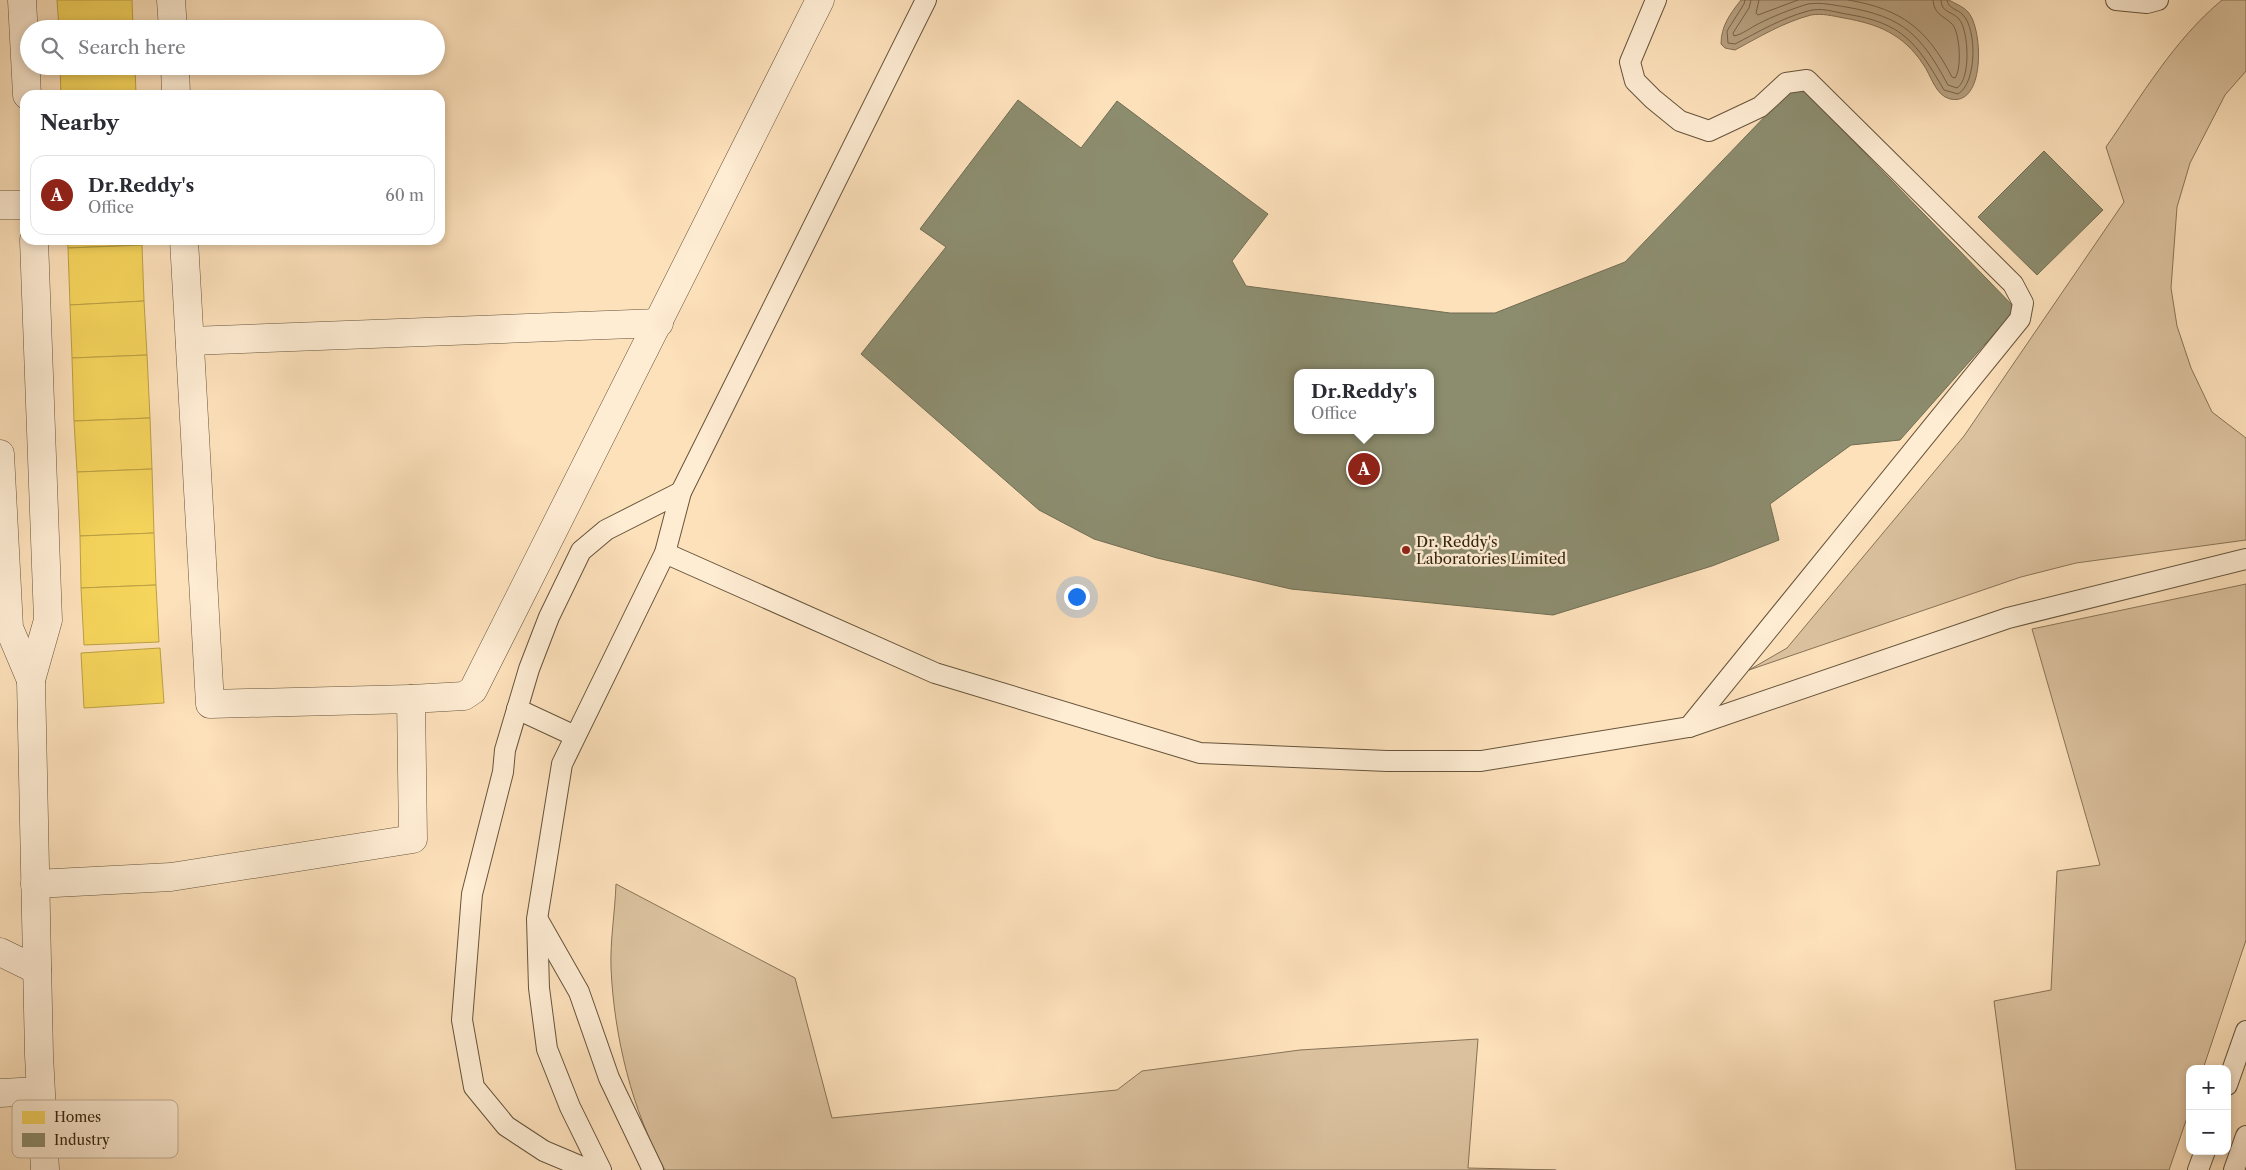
<!DOCTYPE html>
<meta charset="utf-8">
<style>
body{margin:0;font-family:"Libre Caslon Text",serif;background:#f7f7f7;color:#2b2b33}
.controls{position:absolute;right:15px;bottom:15px;display:grid;overflow:hidden;border-radius:10px;box-shadow:0 2px 8px #0003}
.controls button{width:45px;height:45px;display:grid;place-items:center;padding:0;border:0;border-bottom:1px solid #e1e1e2;background:#fff;color:#2b2b33;font:25px sans-serif}
.you{position:absolute;left:1076px;top:596px;width:18px;height:18px;margin:-12px;border:4px solid #fff;border-radius:50%;background:#1a73e8;box-shadow:0 0 0 8px #1a73e833}
.badge{display:grid;place-items:center;width:32px;height:32px;border-radius:50%;background:#8f2418;color:#fff;font-size:16px;font-weight:700}
.pin{position:absolute;translate:-50% -50%;border:2px solid #fff;box-shadow:0 1px 5px #0006}
.popup{position:absolute;left:1294px;top:369px;width:140px;height:65px;box-sizing:border-box;display:grid;place-content:center;border-radius:10px;background:#fff;filter:drop-shadow(0 1px 4px #0005);font-size:16px;white-space:nowrap;color:#7c7c81}
.popup b{font-size:19px;color:#2b2b33}
.popup::after{content:'';position:absolute;left:50%;top:100%;margin-left:-10px;border:10px solid transparent;border-top-color:#fff}
.list{margin:0;padding:0;list-style:none}
h2{display:flex;justify-content:space-between;align-items:center;height:65px;margin:0;padding:0 20px;font-size:21px}
h2 small{font-size:16px;font-weight:400;color:#7c7c81}
.list li{display:grid;grid-template-columns:32px 1fr auto;gap:15px;align-items:center;box-sizing:border-box;height:80px;margin:0 10px 10px;padding:0 10px;border:1px solid #e1e1e2;border-radius:15px}
.list b{display:block;font-size:19px;white-space:nowrap}
.list p{margin:0;font-size:16px;white-space:nowrap;color:#7c7c81}
.list em{font-size:16px;font-style:normal;color:#7c7c81}
.icon{flex:none;width:28px;height:28px;fill:none;stroke:currentColor;stroke-width:2;stroke-linecap:round;stroke-linejoin:round}
.map{position:relative;flex:none;width:2246px;height:1170px;overflow:hidden}
.search{position:absolute;background:#fff;box-shadow:0 2px 8px #0003;left:20px;top:20px;width:425px;height:55px;display:flex;align-items:center;gap:12px;box-sizing:border-box;padding:0 18px;border-radius:28px;color:#7c7c81;font-size:19px}
.panel{position:absolute;background:#fff;box-shadow:0 2px 8px #0003;left:20px;top:90px;width:425px;height:155px;border-radius:15px}
.map>svg:first-child{display:block}
.green{fill:#dbc19e;stroke:#877357}
.water{fill:#b8a181;stroke:#836f54}
.homes{fill:#f6d55c;stroke:#bca045}
.industry{fill:#8c8c6e;stroke:#716d52;fill-rule:evenodd}
.lines{fill:none;stroke-linecap:round;stroke-linejoin:round}
.shore{stroke:#766348;stroke-width:1}
.service-casing{stroke:#66543b;stroke-width:22}
.minor-casing{stroke:#66543b;stroke-width:29}
.service{stroke:#feecd3;stroke-width:20}
.minor{stroke:#feecd3;stroke-width:28}
.poi-dot{fill:#8f2418;stroke:#feecd3;stroke-width:2}
.labels{text-anchor:middle;dominant-baseline:central;stroke-width:5;stroke-linejoin:round;paint-order:stroke}
.poi-label{font-size:15px;fill:#332510;stroke:#feecd3;text-anchor:start}
.key{fill:#feecd3;stroke:#c1b098;stroke-width:1}
.key-label{font-size:14px;fill:#332510}
</style>
<div class="map">
<svg width="2246" height="1170" viewBox="0 0 2246 1170">
<rect width="100%" height="100%" fill="#fde1bb"/>
<filter id="stains"><feTurbulence type="fractalNoise" baseFrequency=".004" numOctaves="4"/><feColorMatrix values="0 0 0 0 .2 0 0 0 0 .09 0 0 0 0 .02 0 0 0 .5 -.17"/></filter>
<radialGradient id="worn" r=".72"><stop offset=".6" stop-color="#630" stop-opacity="0"/><stop offset="1" stop-color="#630" stop-opacity=".3"/></radialGradient>
<!-- green -->
<g class="green">
<path d="M2222,0H2246V71L2225,95L2190,163L2177,207L2171,288L2177,326L2191,368L2212,412L2246,438V540L2076,563L2021,577L1749,670L1787,648L1964,436L2124,202L2106,147C2142,95 2174,40 2222,0Z"/>
<path d="M2246,584V940L2203,1069H2190V1109L2169,1170H2016L1994,1001L2051,990L2057,871L2100,865L2032,629Z"/>
<path d="M616,884L795,978L832,1118L1117,1090L1142,1071L1300,1050L1478,1039L1468,1168L1556,1170H665C632,1111 614,1036 611,968C610,941 615,912 616,884Z"/>
</g>
<!-- water -->
<path class="water" d="M1741,0H1949C1954,3 1964,7 1968,12C1983,28 1986,107 1950,99C1935,95 1931,75 1923,64C1903,34 1878,24 1844,18C1833,16 1822,13 1811,15C1784,22 1759,37 1735,50L1725,48L1721,44C1721,26 1730,14 1741,0Z"/>
<!-- homes -->
<g class="homes">
<path d="M57,0H132L133,29H59Z"/>
<path d="M60,66H135L136,95H61Z"/>
<path d="M67,240H142V245L68,248Z"/>
<path d="M142,245L144,301L70,305L68,248Z"/>
<path d="M144,301L147,355L72,358L70,305Z"/>
<path d="M147,355L150,418L74,421L72,358Z"/>
<path d="M150,418L152,469L77,472L74,421Z"/>
<path d="M152,469L154,533L80,536L77,472Z"/>
<path d="M154,533L156,585L81,588L80,536Z"/>
<path d="M156,585L159,642L84,645L81,588Z"/>
<path d="M160,648L164,703L84,708L81,653Z"/>
</g>
<!-- industry -->
<g class="industry">
<path d="M1797,83L2016,309L1900,440L1851,445L1770,504L1779,540L1712,566L1553,615L1291,589L1157,558L1094,539L1039,510L861,354L946,247L920,229L1018,100L1081,148L1117,101L1268,214L1232,261L1246,286L1450,313H1495L1625,262ZM1298,373H1430V430H1298Z"/>
<path d="M2044,151L2103,210L2037,275L1978,217Z"/>
</g>
<g class="lines">
<!-- shore -->
<g class="shore">
<path d="M1745,0L1744,4L1727,31L1728,43L1735,44C1758,32 1782,18 1808,11C1821,7 1834,12 1846,14C1903,23 1916,42 1944,90L1958,94C1977,83 1977,29 1963,15C1958,9 1948,9 1947,0"/>
<path d="M1751,0L1749,8L1733,33L1734,36C1743,34 1750,28 1758,24C1771,17 1794,8 1808,4C1821,2 1833,5 1846,7C1904,17 1921,35 1948,85L1957,88C1971,79 1969,31 1959,19C1952,11 1941,13 1941,0"/>
<path d="M1759,0L1756,13L1758,15L1798,0"/>
<path d="M1848,0C1902,9 1927,29 1952,77L1955,78C1962,69 1960,32 1952,24C1943,15 1934,15 1933,0"/>
</g>
<defs>
<g id="service">
<path d="M1656,0L1630,62L1635,81L1653,99L1680,121L1709,131L1760,107L1786,83L1807,80L2013,284L2023,303L2020,319L1689,727"/>
<path d="M2116,0L2147,3L2158,0"/>
<path d="M665,553L935,673L1200,753L1387,761H1481L1689,727L2008,618L2246,559"/>
<path d="M517,709L575,736"/>
<path d="M538,920L579,992L609,1078L653,1170"/>
<path d="M2227,1085L2246,1031"/>
<path d="M589,1170L544,1151L506,1126L474,1087L462,1020L472,894L503,772L505,750L529,669L549,617L581,551L606,530L681,492"/>
<path d="M601,1170L570,1107L547,1049L539,988L537,919L562,764L665,553L681,492L926,0"/>
<path d="M2198,1170L2205,1151"/>
<path d="M2234,1170L2246,1136"/>
</g>
<g id="minor">
<path d="M22,0L27,95"/>
<path d="M171,0L173,29"/>
<path d="M175,66L176,95"/>
<path d="M0,205H25"/>
<path d="M34,240L48,620L31,680L39,1055L45,1170"/>
<path d="M190,341L659,323"/>
<path d="M0,454L9,628L31,680"/>
<path d="M411,699L464,696L473,690L820,0"/>
<path d="M35,884L171,877L413,839L411,699L210,704L184,240"/>
<path d="M0,952L37,970"/>
<path d="M0,1093L40,1091"/>
</g>
</defs>
<!-- service casing -->
<use href="#service" class="service-casing"/>
<!-- minor casing -->
<use href="#minor" class="minor-casing"/>
<!-- service -->
<use href="#service" class="service"/>
<!-- minor -->
<use href="#minor" class="minor"/>
</g>
<!-- markers -->
<circle class="poi-dot" cx="1406" cy="550" r="5"/>
<g class="labels">
<!-- poi labels -->
<g class="poi-label">
<text x="1416" y="541">Dr. Reddy's<tspan x="1416" dy="17">Laboratories Limited</tspan></text>
</g>
</g>
<!-- legend -->
<rect x="12" y="1100" width="166" height="58" rx="8" class="key"/>
<rect x="22" y="1111" width="23" height="13" fill="#f6d55c"/>
<rect x="22" y="1133" width="23" height="14" fill="#8c8c6e"/>
<g class="key-label">
<text x="54" y="1122">Homes</text>
<text x="54" y="1145">Industry</text>
</g>
<rect width="100%" height="100%" filter="url(#stains)"/>
<rect width="100%" height="100%" fill="url(#worn)"/>
</svg>
<div class="controls">
<button>+</button>
<button>−</button>
</div>
<div class="you"></div>
<div class="pin badge" style="left:1364px;top:469px">A</div>
<div class="popup"><b>Dr.Reddy's</b>Office</div>
<div class="search"><svg class="icon" aria-label="search" viewBox="0 0 24 24"><circle cx="10" cy="10" r="6"/><path d="M15 15l6 6"/></svg>Search here</div>
<section class="panel">
<h2>Nearby<small></small></h2>
<ul class="list">
<li><span class="badge">A</span><div><b>Dr.Reddy's</b><p>Office</p></div><em>60 m</em></li>
</ul>
</section>
</div>
